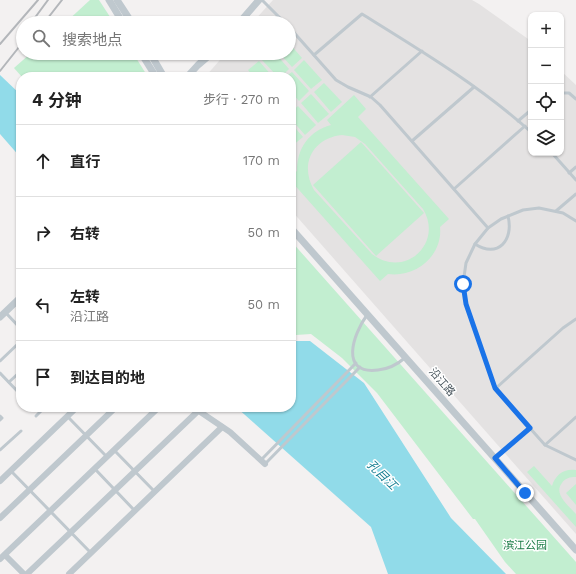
<!DOCTYPE html>
<html lang="zh">
<meta charset="utf-8">
<style>
body{margin:0;font-family:"Work Sans","Noto Sans SC",sans-serif;background:#f6f6f6;color:#222}
.controls{position:absolute;right:12px;top:12px;display:grid;overflow:hidden;border-radius:8px;box-shadow:0 1px 3px #0004}
.controls button{width:36px;height:36px;display:grid;place-items:center;padding:0;border:0;border-bottom:1px solid #e0e0e0;background:#fff;color:#222;font:20px sans-serif}
.stop{position:absolute;width:12px;height:12px;margin:-9px;border:3px solid #1a73e8;border-radius:50%;background:#fff}
.stop.end{background:#1a73e8;border-color:#fff;box-shadow:0 1px 4px #0008}
.list{margin:0;padding:0;list-style:none}
h2{display:flex;justify-content:space-between;align-items:center;height:52px;margin:0;padding:0 16px;font-size:17px}
h2 small{font-size:13px;font-weight:400;color:#767676}
.list li{display:grid;grid-template-columns:26px 1fr auto;gap:12px;align-items:center;box-sizing:border-box;height:72px;padding:0 16px;border-top:1px solid #e0e0e0}
.list b{display:block;font-size:15px;white-space:nowrap}
.list p{margin:0;font-size:13px;white-space:nowrap;color:#767676}
.list em{font-size:13px;font-style:normal;color:#767676}
.icon{flex:none;width:22px;height:22px;fill:none;stroke:currentColor;stroke-width:2;stroke-linecap:round;stroke-linejoin:round}
.map{position:relative;flex:none;width:576px;height:574px;overflow:hidden}
.search{position:absolute;background:#fff;box-shadow:0 1px 3px #0004;left:16px;top:16px;width:280px;height:44px;display:flex;align-items:center;gap:10px;box-sizing:border-box;padding:0 14px;border-radius:22px;color:#767676;font-size:15px}
.panel{position:absolute;background:#fff;box-shadow:0 1px 3px #0004;left:16px;top:72px;width:280px;height:340px;border-radius:16px}
.map>svg:first-child{display:block}
.education{fill:#e4e2e2}
.green{fill:#c2eed0;fill-rule:evenodd}
.water{fill:#91dbe9}
.lines{fill:none;stroke-linecap:round;stroke-linejoin:round}
.service{stroke:#bfc8ce;stroke-width:3}
.minor{stroke:#bfc8ce;stroke-width:6}
.tertiary{stroke:#bfc8ce;stroke-width:7}
.rail{stroke:#b3b6ba;stroke-width:2}
.route{stroke:#1a73e8;stroke-width:5}
.labels{text-anchor:middle;dominant-baseline:central;stroke-width:3;stroke-linejoin:round;paint-order:stroke}
.street-label{font-size:11px;fill:#49555d;stroke:#fff}
.park-label{font-size:11px;fill:#1c7d47;stroke:#fff}
.water-label{font-size:12px;font-style:italic;fill:#137c90;stroke:#fff}
</style>
<div class="map">
<svg width="576" height="574" viewBox="0 0 576 574">
<rect width="100%" height="100%" fill="#f3f1f1"/>
<!-- education -->
<path class="education" d="M273,0H472L479,4L531,41V153H561V71L576,85V534L291,210V77H205L226,53H289V23H252Z"/>
<!-- green -->
<g class="green">
<path d="M90,0H99L114,23H65Z"/>
<path d="M289,43L302,58L292,67L279,53H289Z"/>
<path d="M31,53H133L148,77H22L14,68Z"/>
<path d="M268,53H275L289,69L281,77H278L261,59Z"/>
<path d="M304,60L322,80L311,89L294,70Z"/>
<path d="M259,61L273,77H254L248,70Z"/>
<path d="M292,72L309,91L299,101L291,92V77H285Z"/>
<path d="M324,83L342,102L331,112L314,92Z"/>
<path d="M311,94L329,114L318,123L301,103Z"/>
<path d="M354,95L366,109L358,117L449,219L440,227C443,256 415,278 388,274L380,281L291,181V176L297,171C297,148 309,131 331,125L327,120ZM342,135L355,137L365,144L423,209C444,244 404,279 372,254L314,190C299,164 313,138 342,135Z"/>
<path d="M298,106L316,125L305,135L291,119V112Z"/>
<path d="M291,123L303,137L292,146L291,145Z"/>
<path d="M361,142L424,213L376,256L313,185Z"/>
<path d="M291,241L576,562V574H516L505,562L475,519H473L377,393L342,358L311,334L296,335L291,333Z"/>
<path d="M534,466L552,486C555,475 564,468 576,470V477C570,477 565,478 562,483C553,494 569,506 576,514V527L527,472Z"/>
<path d="M576,484V505L566,493Z"/>
</g>
<!-- water -->
<g class="water">
<path d="M0,75L21,95V158L0,134Z"/>
<path d="M291,341H310L364,383L451,518L506,574H388L371,527L236,407H291Z"/>
</g>
<g class="lines">
<!-- service -->
<g class="service">
<path d="M262,0L285,23"/>
<path d="M289,27L336,80L348,87L371,97L380,105L488,228"/>
<path d="M314,55L362,14C420,50 480,86 531,132"/>
<path d="M561,93H569L576,99"/>
<path d="M370,97L422,51"/>
<path d="M518,121L531,110"/>
<path d="M412,141L474,87"/>
<path d="M552,153L576,180"/>
<path d="M569,173L576,167"/>
<path d="M454,189L525,126"/>
<path d="M556,211L576,194"/>
<path d="M576,221L563,213L539,208L523,210L501,219L488,228L475,244L466,263L463,284L466,303L495,389L545,445L576,460"/>
<path d="M475,244C498,259 514,240 508,216"/>
<path d="M6,313L21,329"/>
<path d="M367,315C353,334 339,375 378,370C389,369 398,364 406,357"/>
<path d="M0,361L21,341"/>
<path d="M0,373L21,395"/>
<path d="M9,382L21,371"/>
<path d="M495,389L563,328L576,319"/>
<path d="M0,416L2,418L0,420"/>
<path d="M36,416L45,407"/>
<path d="M68,417L107,457"/>
<path d="M545,445L576,417"/>
<path d="M0,450L21,431"/>
<path d="M114,450L155,492"/>
<path d="M495,458L530,428"/>
<path d="M261,460L356,363"/>
<path d="M265,464L360,367"/>
<path d="M95,469L135,511"/>
<path d="M11,471L91,553"/>
</g>
<!-- minor -->
<g class="minor">
<path d="M193,407L230,432L265,464"/>
<path d="M0,481L77,407"/>
<path d="M0,518L116,407"/>
<path d="M5,555L24,574"/>
<path d="M0,559L159,407"/>
<path d="M27,574L198,411"/>
<path d="M69,574L222,427"/>
</g>
<!-- tertiary -->
<g class="tertiary">
<path d="M109,0L123,23"/>
<path d="M117,0L132,23"/>
<path d="M239,23L259,0"/>
<path d="M141,53L156,77"/>
<path d="M150,53L164,77"/>
<path d="M187,77L198,65L212,53"/>
<path d="M291,228L576,550"/>
<path d="M0,317L21,297"/>
</g>
<!-- rail -->
<g class="rail">
<path d="M31,23L48,0"/>
<path d="M44,23L62,0"/>
<path d="M0,44L38,0"/>
<path d="M0,71L23,42"/>
</g>
</g>
<g class="lines">
<!-- route -->
<path class="route" d="M463,284L466,304L495,388L530,428L495,458L525,493"/>
</g>
<g class="labels">
<!-- street labels -->
<g class="street-label">
<text transform="translate(442 382) rotate(49)">沿江路</text>
</g>
<!-- park labels -->
<g class="park-label">
<text x="525" y="545">滨江公园</text>
</g>
<!-- water labels -->
<g class="water-label">
<text transform="translate(382 475) rotate(44)">孔目江</text>
</g>
</g>
</svg>
<div class="controls">
<button>+</button>
<button>−</button>
<button><svg class="icon" aria-label="locate" viewBox="0 0 24 24"><circle cx="12" cy="12" r="6"/><path d="M12 2v4M12 18v4M2 12h4M18 12h4"/></svg></button>
<button><svg class="icon" aria-label="layers" viewBox="0 0 24 24"><path d="M12 4l9 5-9 5-9-5zM3 14l9 5 9-5"/></svg></button>
</div>
<div class="stop" style="left:463px;top:284px"></div>
<div class="stop end" style="left:525px;top:493px"></div>
<div class="search"><svg class="icon" aria-label="search" viewBox="0 0 24 24"><circle cx="10" cy="10" r="6"/><path d="M15 15l6 6"/></svg>搜索地点</div>
<section class="panel">
<h2>4 分钟<small>步行 · 270 m</small></h2>
<ul class="list">
<li><svg class="icon" aria-label="ahead" viewBox="0 0 24 24"><path d="M12 20V5M6 11l6-6 6 6"/></svg><div><b>直行</b></div><em>170 m</em></li>
<li><svg class="icon" aria-label="right" viewBox="0 0 24 24"><path d="M7 20v-9h11M14 6l5 5-5 5"/></svg><div><b>右转</b></div><em>50 m</em></li>
<li><svg class="icon" aria-label="left" viewBox="0 0 24 24"><path d="M17 20v-9H6M10 6l-5 5 5 5"/></svg><div><b>左转</b><p>沿江路</p></div><em>50 m</em></li>
<li><svg class="icon" aria-label="arrive" viewBox="0 0 24 24"><path d="M6 21V4h12l-3 4 3 4H6"/></svg><div><b>到达目的地</b></div></li>
</ul>
</section>
</div>
